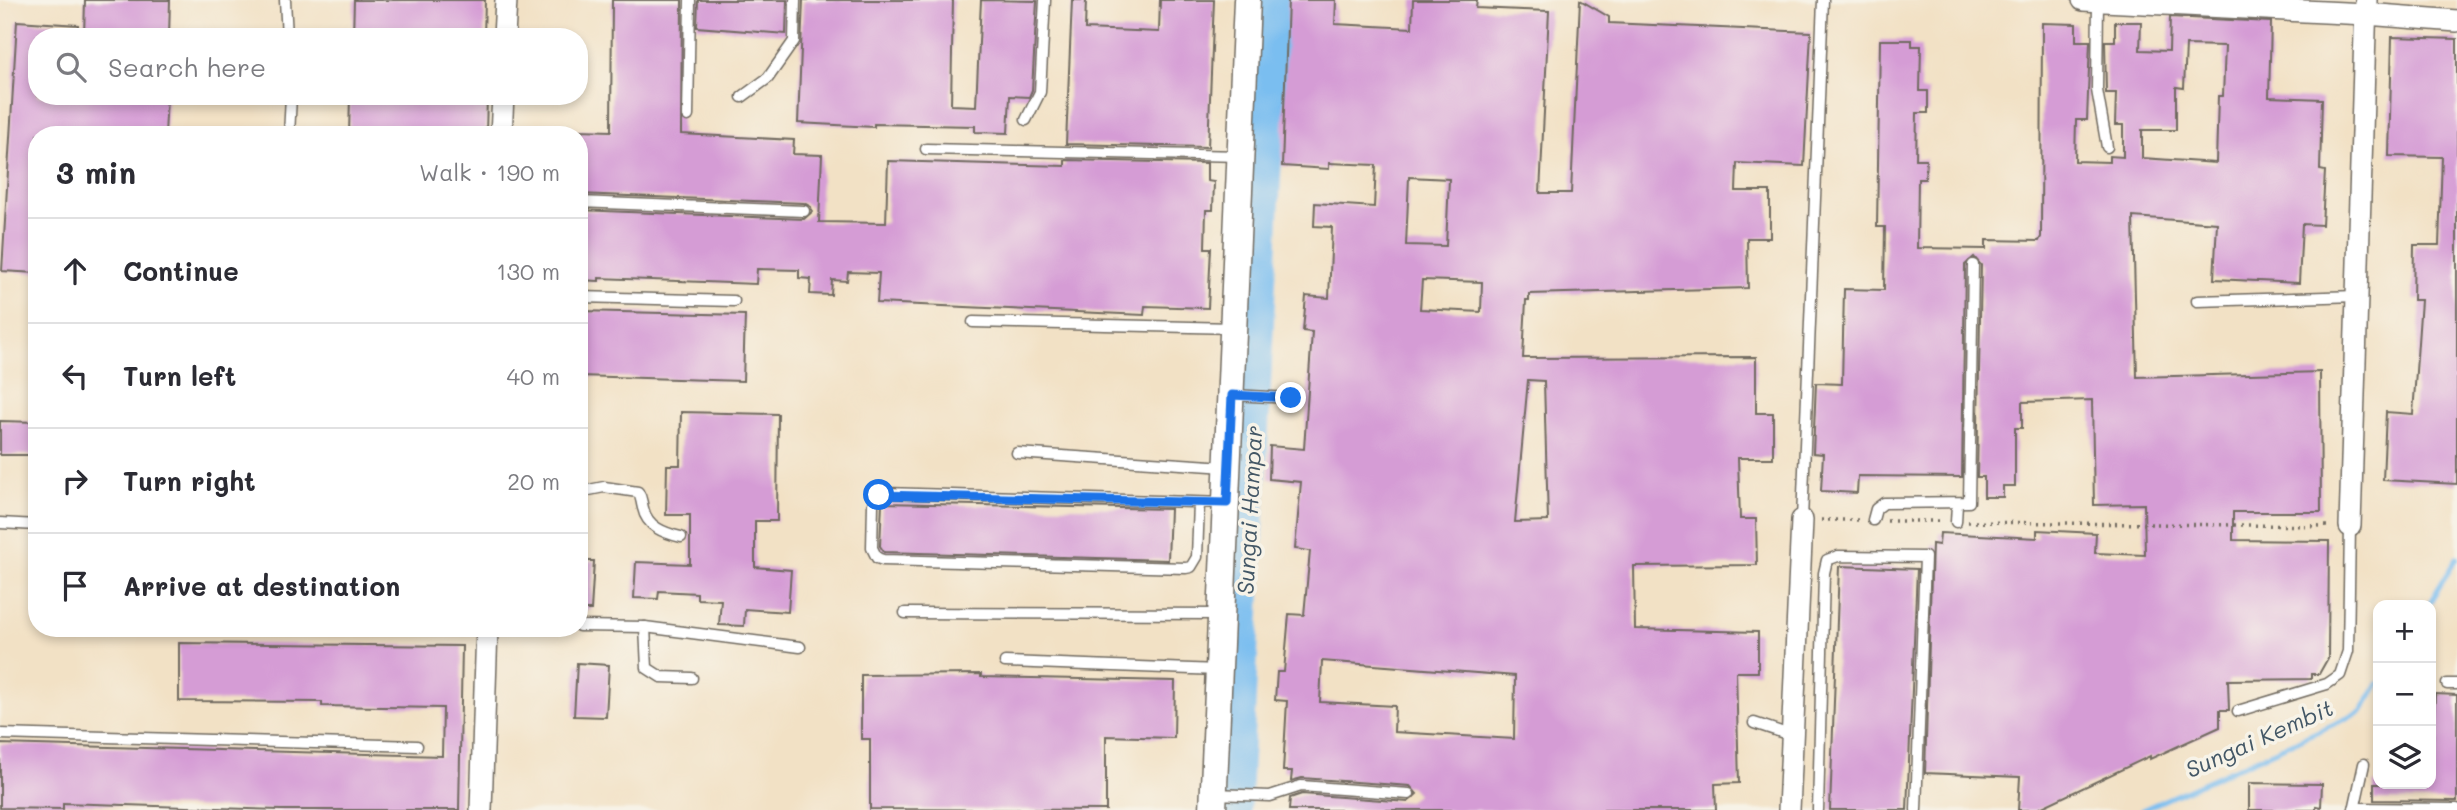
<!DOCTYPE html>
<meta charset="utf-8">
<style>
body{margin:0;font-family:Mali,sans-serif;background:#f7f7f7;color:#2b2b33}
.controls{position:absolute;right:21px;bottom:21px;display:grid;overflow:hidden;border-radius:14px;box-shadow:0 4px 10px #0003}
.controls button{width:63px;height:63px;display:grid;place-items:center;padding:0;border:0;border-bottom:2px solid #e1e1e2;background:#fff;color:#2b2b33;font:35px sans-serif}
.stop{position:absolute;width:21px;height:21px;margin:-16px;border:5px solid #1a73e8;border-radius:50%;background:#fff}
.stop.end{background:#1a73e8;border-color:#fff;box-shadow:0 2px 7px #0008}
.list{margin:0;padding:0;list-style:none}
h2{display:flex;justify-content:space-between;align-items:center;height:91px;margin:0;padding:0 28px;font-size:30px}
h2 small{font-size:23px;font-weight:400;color:#7c7c81}
.list li{display:grid;grid-template-columns:46px 1fr auto;gap:21px;align-items:center;box-sizing:border-box;height:105px;padding:0 28px;border-top:2px solid #e1e1e2}
.list b{display:block;font-size:26px;white-space:nowrap}
.list em{font-size:23px;font-style:normal;color:#7c7c81}
.icon{flex:none;width:38px;height:38px;fill:none;stroke:currentColor;stroke-width:2;stroke-linecap:round;stroke-linejoin:round}
.map{position:relative;flex:none;width:2457px;height:810px;overflow:hidden}
.search{position:absolute;background:#fff;box-shadow:0 4px 10px #0003;left:28px;top:28px;width:560px;height:77px;display:flex;align-items:center;gap:18px;box-sizing:border-box;padding:0 24px;border-radius:28px;color:#7c7c81;font-size:26px}
.panel{position:absolute;background:#fff;box-shadow:0 4px 10px #0003;left:28px;top:126px;width:560px;height:511px;border-radius:28px}
.map>svg:first-child{display:block}
.lines{fill:none;stroke-linecap:round;stroke-linejoin:round}
.stream{stroke:#7abef0;stroke-width:5}
.river{stroke:#7abef0;stroke-width:33}
.building{fill:#d59cd5;fill-rule:evenodd}
.service-casing{stroke:#716b61;stroke-width:13}
.minor-casing{stroke:#716b61;stroke-width:24}
.tertiary-casing{stroke:#716b61;stroke-width:29}
.path{stroke:#716b61;stroke-width:3.5;stroke-dasharray:2 5;stroke-linecap:butt}
.service{stroke:#fff;stroke-width:10}
.minor{stroke:#fff;stroke-width:21}
.tertiary{stroke:#fff;stroke-width:26}
.route{stroke:#1a73e8;stroke-width:9}
.labels{text-anchor:middle;dominant-baseline:central;stroke-width:7;stroke-linejoin:round;paint-order:stroke}
.water-label{font-size:23px;font-style:italic;fill:#435766;stroke:#f7f3e8}
</style>
<div class="map">
<svg width="2457" height="810" viewBox="0 0 2457 810">
<rect width="100%" height="100%" fill="#f7f3e8"/>
<filter id="ink" filterUnits="userSpaceOnUse"><feTurbulence type="fractalNoise" baseFrequency=".0143" numOctaves="2"/><feDisplacementMap in="SourceGraphic" scale="14" xChannelSelector="R" yChannelSelector="G"/><feConvolveMatrix kernelMatrix="1 2 1 2 8 2 1 2 1" color-interpolation-filters="sRGB"/></filter>
<filter id="wash" filterUnits="userSpaceOnUse"><feTurbulence type="fractalNoise" baseFrequency=".00686" numOctaves="4" result="noise"/><feDisplacementMap in="SourceGraphic" scale="28" xChannelSelector="R" yChannelSelector="G"/><feGaussianBlur stdDeviation="1.57" result="paint"/><feColorMatrix in="noise" values="0 0 0 0 0 0 0 0 0 0 0 0 0 0 0 0 0 1.4 0 .05"/><feComposite in="paint" operator="in"/></filter>
<g filter="url(#wash)">
<rect width="100%" height="100%" fill="#f2e1c5"/>
<g class="lines">
<!-- stream -->
<g class="stream">
<path d="M2428,605L2457,558"/>
<path d="M2142,810L2361,712L2378,684"/>
</g>
<!-- river -->
<path class="river" d="M1234,810L1273,0"/>
</g>
<g id="blocks">
<!-- building -->
<g class="building">
<path d="M85,0H170L169,37H84Z"/>
<path d="M354,0H485L484,37H353Z"/>
<path d="M612,0H682L681,134L794,140L793,154L822,155L819,222L886,223L888,161L1065,166V160L1207,163V181L1214,182L1213,210H1206L1205,248H1211L1208,308L1145,306L1144,315L877,303L879,273L848,272L847,281L832,280L831,295L810,294L811,279L799,278V270L757,269L756,284L599,278V281L579,280V210L804,219L812,212L811,207L804,203L579,194V130L611,131Z"/>
<path d="M698,0H787L786,34L697,27Z"/>
<path d="M803,0H953L951,105L976,106L981,0L1037,1L1032,90L1029,97L1010,96L1008,133L975,132V126L874,124V127L798,123Z"/>
<path d="M1072,0H1086L1085,29L1159,32L1160,0H1214L1208,147L1066,144Z"/>
<path d="M1288,0H1336L1335,24L1412,28L1413,0H1477L1476,8L1549,11L1540,193H1571L1580,0L1609,17V23L1811,32L1804,166L1737,163L1736,191H1770V238H1747L1748,288L1529,294V300H1526L1523,358L1756,357V413H1773V458H1738L1740,519H1756L1757,565L1634,566L1635,629L1758,632V672H1736L1739,783L1715,784L1716,810H1289L1290,798L1302,794L1408,802L1417,794L1410,786L1302,778L1291,781L1292,771H1283L1287,701L1275,700L1277,672H1284L1289,614L1304,615L1310,551L1295,549L1301,482L1269,479L1270,446L1304,449L1312,332L1303,331L1306,296L1329,298L1332,227L1314,226L1315,203L1374,207L1376,165L1329,163V169L1282,166ZM1409,177L1449,179L1446,246L1406,245ZM1422,280L1482,282L1481,312L1420,309ZM1528,380L1544,381L1548,521L1515,522ZM1322,661L1515,676L1514,739L1394,732L1395,706L1320,702Z"/>
<path d="M2170,17L2271,22L2269,97L2322,99L2320,170L2325,171L2322,225L2302,224L2299,283L2214,279L2217,223L2133,217L2137,377L2320,372L2321,512H2233V540L2329,541L2328,658L2319,674H2311V679L2228,680L2229,710H2220V727L2150,759V756L2036,810H2018L2020,777L1925,773L1932,544L1939,545L1940,533L2037,538V530L2096,533L2095,553L2145,555L2144,504L2094,505L2092,400L2022,402V428H2015V486H2003V497H1984V477H1977L1981,265L1974,257L1965,265L1962,477L1858,476L1857,493L1821,491L1823,454L1813,453L1816,383L1842,384L1844,289L1884,290L1885,227H1877L1880,40H1912V46H1921L1920,91H1928V113H1917L1916,159H1926L1925,179H1918L1917,248L1986,249V240L2039,241L2041,237L2042,23L2076,24V41H2090L2087,120H2076L2075,161L2109,162V156L2123,157V125H2115L2116,93H2106L2105,41H2115V22H2141L2140,50L2169,51ZM2186,45L2225,46L2223,96H2218L2216,163L2142,158V130H2176V87L2184,88Z"/>
<path d="M17,21L78,25V37H37V96H167L165,135H37V273L2,271Z"/>
<path d="M2392,37L2457,39V484L2383,480L2386,412L2413,414L2421,300H2413L2414,245H2439L2442,157L2389,156Z"/>
<path d="M350,96H487L486,135H349Z"/>
<path d="M579,311L745,315L743,381L579,376Z"/>
<path d="M681,412L778,414L777,521H755V567L791,570L788,612L745,609L744,626L719,625L721,600L697,599V593L659,591L658,599L634,598L636,562L690,564V515H666L667,465H680Z"/>
<path d="M0,421L37,422V455H0Z"/>
<path d="M882,503L1170,509L1168,560L884,552L880,546Z"/>
<path d="M579,561H594L591,610H579Z"/>
<path d="M1839,566L1917,569L1907,810H1830Z"/>
<path d="M179,643L462,646L459,810H281L63,803V809L0,808V744L442,756L443,708L322,706V702L179,701Z"/>
<path d="M577,663L609,665L606,717L574,716Z"/>
<path d="M981,674V677L1175,681L1174,738L1106,736V810L870,809V739H861V675Z"/>
<path d="M2435,694L2457,695V801L2374,800V784H2431Z"/>
<path d="M2249,783L2322,784L2321,807L2316,806V810H2249Z"/>
</g>
</g>
</g>
<g filter="url(#ink)">
<use href="#blocks" fill-opacity="0" stroke="#716b61" stroke-width="2"/>
<g class="lines">
<defs>
<g id="service">
<path d="M285,0L287,37"/>
<path d="M2098,1L2097,90L2107,147"/>
<path d="M742,97L768,78L794,41L795,0"/>
<path d="M688,116L690,0"/>
<path d="M1026,120L1040,92L1045,0"/>
<path d="M289,135L291,96"/>
<path d="M926,149L1241,156"/>
<path d="M579,202L804,211"/>
<path d="M579,297L734,301"/>
<path d="M2197,301L2357,296"/>
<path d="M973,322L1234,328"/>
<path d="M1232,395L1291,398"/>
<path d="M1017,453L1226,467"/>
<path d="M579,492L604,487L638,492C642,498 641,501 643,508C647,527 664,533 681,537"/>
<path d="M1199,503L1197,557L1191,567L1186,568L883,560L877,558L872,548L873,504L875,498L885,493L1226,503"/>
<path d="M1802,520L1823,0"/>
<path d="M1873,520L1876,509L1884,503L1969,502L1973,265"/>
<path d="M1956,522L1957,504"/>
<path d="M0,523L37,525"/>
<path d="M905,613L1220,614"/>
<path d="M579,626L645,627L647,668L661,677L692,678"/>
<path d="M645,627L800,647"/>
<path d="M1005,662L1218,670"/>
<path d="M2447,684H2457"/>
<path d="M2238,711L2327,684L2340,675L2348,651L2350,526"/>
<path d="M1754,723L1793,736"/>
<path d="M0,734L417,746"/>
<path d="M1214,794L1270,796L1301,786L1409,794"/>
<path d="M2354,808L2457,809"/>
<path d="M1818,810L1824,573L1827,560L1838,556L1925,557L1916,810"/>
<path d="M2354,810L2364,764"/>
</g>
<g id="minor">
<path d="M2083,0L2366,14L2457,21"/>
<path d="M504,37L506,0"/>
<path d="M501,135L503,96"/>
<path d="M2350,526L2366,0"/>
<path d="M481,810L487,628"/>
<path d="M1789,810L1802,520"/>
</g>
<path id="tertiary" d="M1213,810L1247,0"/>
</defs>
<!-- service casing -->
<use href="#service" class="service-casing"/>
<!-- minor casing -->
<use href="#minor" class="minor-casing"/>
<!-- tertiary casing -->
<use href="#tertiary" class="tertiary-casing"/>
<!-- path -->
<g class="path">
<path d="M1821,520H1858"/>
<path d="M1887,521H1942"/>
<path d="M1968,522L2331,526"/>
</g>
<!-- service -->
<use href="#service" class="service"/>
<!-- minor -->
<use href="#minor" class="minor"/>
<!-- tertiary -->
<use href="#tertiary" class="tertiary"/>
</g>
</g>
<g class="lines" filter="url(#ink)">
<!-- route -->
<path class="route" d="M879,495L1227,503L1232,395L1291,398"/>
</g>
<g class="labels">
<!-- water labels -->
<g class="water-label">
<text transform="translate(1249 510) rotate(-87)">Sungai Hampar</text>
<text transform="translate(2259 738) rotate(-24)">Sungai Kembit</text>
</g>
</g>
</svg>
<div class="controls">
<button>+</button>
<button>−</button>
<button><svg class="icon" aria-label="layers" viewBox="0 0 24 24"><path d="M12 4l9 5-9 5-9-5zM3 14l9 5 9-5"/></svg></button>
</div>
<div class="stop" style="left:879px;top:495px"></div>
<div class="stop end" style="left:1291px;top:398px"></div>
<div class="search"><svg class="icon" aria-label="search" viewBox="0 0 24 24"><circle cx="10" cy="10" r="6"/><path d="M15 15l6 6"/></svg>Search here</div>
<section class="panel">
<h2>3 min<small>Walk · 190 m</small></h2>
<ul class="list">
<li><svg class="icon" aria-label="ahead" viewBox="0 0 24 24"><path d="M12 20V5M6 11l6-6 6 6"/></svg><div><b>Continue</b></div><em>130 m</em></li>
<li><svg class="icon" aria-label="left" viewBox="0 0 24 24"><path d="M17 20v-9H6M10 6l-5 5 5 5"/></svg><div><b>Turn left</b></div><em>40 m</em></li>
<li><svg class="icon" aria-label="right" viewBox="0 0 24 24"><path d="M7 20v-9h11M14 6l5 5-5 5"/></svg><div><b>Turn right</b></div><em>20 m</em></li>
<li><svg class="icon" aria-label="arrive" viewBox="0 0 24 24"><path d="M6 21V4h12l-3 4 3 4H6"/></svg><div><b>Arrive at destination</b></div></li>
</ul>
</section>
</div>
